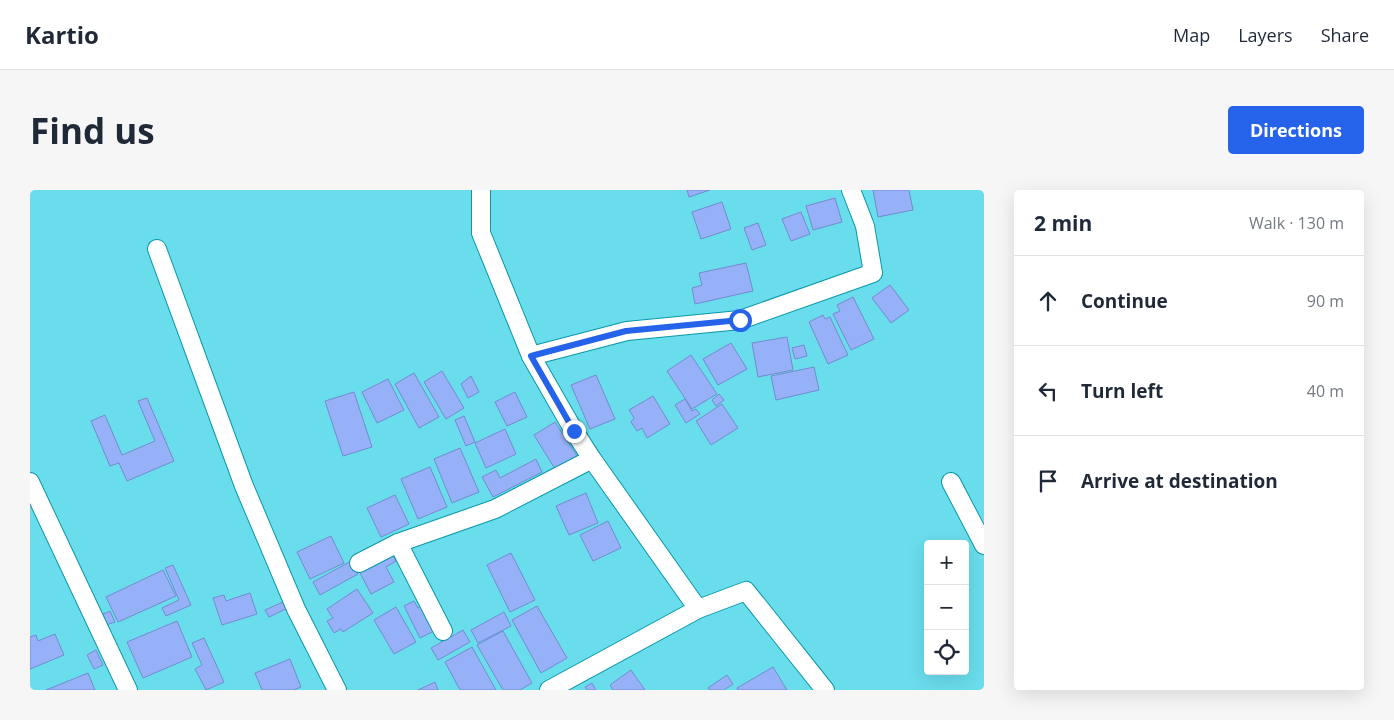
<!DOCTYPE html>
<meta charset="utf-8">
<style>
body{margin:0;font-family:"Open Sans",sans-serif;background:#f6f6f7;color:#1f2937}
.controls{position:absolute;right:15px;bottom:15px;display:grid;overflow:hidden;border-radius:5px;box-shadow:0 5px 20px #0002}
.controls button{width:45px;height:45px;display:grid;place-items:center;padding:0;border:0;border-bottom:1px solid #e0e1e3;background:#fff;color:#1f2937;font:25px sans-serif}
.stop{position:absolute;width:15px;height:15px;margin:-11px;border:4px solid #2563eb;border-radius:50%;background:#fff}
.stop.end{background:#2563eb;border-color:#fff;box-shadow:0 1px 5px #0008}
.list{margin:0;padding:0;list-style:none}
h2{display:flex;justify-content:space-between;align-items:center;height:65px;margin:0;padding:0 20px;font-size:21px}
h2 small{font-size:16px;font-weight:400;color:#747a83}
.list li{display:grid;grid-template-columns:32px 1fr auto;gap:15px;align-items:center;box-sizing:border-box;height:90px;padding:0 20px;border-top:1px solid #e0e1e3}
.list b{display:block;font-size:19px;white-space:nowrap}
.list em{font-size:16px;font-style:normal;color:#747a83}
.icon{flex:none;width:28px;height:28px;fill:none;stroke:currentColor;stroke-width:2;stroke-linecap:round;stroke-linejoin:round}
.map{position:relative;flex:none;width:954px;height:500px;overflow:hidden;border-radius:5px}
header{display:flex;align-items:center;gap:30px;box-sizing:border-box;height:70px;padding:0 25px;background:#fff;border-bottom:1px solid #e0e1e3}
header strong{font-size:24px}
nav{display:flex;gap:28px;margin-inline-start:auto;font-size:18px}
.intro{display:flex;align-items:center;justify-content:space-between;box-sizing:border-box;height:120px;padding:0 30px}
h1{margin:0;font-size:35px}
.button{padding:12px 22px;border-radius:5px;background:#2563eb;color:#fff;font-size:18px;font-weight:700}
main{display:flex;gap:30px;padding:0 30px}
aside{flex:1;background:#fff;border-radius:5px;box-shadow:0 5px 20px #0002}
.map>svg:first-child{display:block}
.building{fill:#96b1f7;stroke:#728bcf}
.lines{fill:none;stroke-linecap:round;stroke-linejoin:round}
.street-casing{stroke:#0898a8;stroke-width:20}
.street{stroke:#fff;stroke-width:18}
.route{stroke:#2563eb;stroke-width:6}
</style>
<header>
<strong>Kartio</strong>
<nav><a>Map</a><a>Layers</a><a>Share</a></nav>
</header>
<div class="intro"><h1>Find us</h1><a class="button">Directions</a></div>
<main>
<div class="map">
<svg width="954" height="500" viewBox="0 0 954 500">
<rect width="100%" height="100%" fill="#6added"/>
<!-- building -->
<g class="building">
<path d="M657,0H680L659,7Z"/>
<path d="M843,0H879L883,20L848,27Z"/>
<path d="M805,8L812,32L783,40L776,16Z"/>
<path d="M692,12L701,39L671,49L662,22Z"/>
<path d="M771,22L780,44L761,51L752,29Z"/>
<path d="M728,33L736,55L722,60L714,38Z"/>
<path d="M716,73L723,101L665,114L662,98L672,95L669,83Z"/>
<path d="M860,95L879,120L861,133L842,108Z"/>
<path d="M823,107L844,149L821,160L803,124L810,121L807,115Z"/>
<path d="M793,125L795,129L800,127L818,165L798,174L779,132Z"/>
<path d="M757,147L763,180L728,187L722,153Z"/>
<path d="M701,153L717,179L688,195L673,169Z"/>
<path d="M774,155L777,166L765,169L762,158Z"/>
<path d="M661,165L687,204L662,219L637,181Z"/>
<path d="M784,177L789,200L746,210L741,186Z"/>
<path d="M412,181L434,218L416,229L394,192Z"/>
<path d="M384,183L409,227L389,238L365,194Z"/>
<path d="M566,185L585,229L560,239L541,195Z"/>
<path d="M441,186L449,202L438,208L431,194Z"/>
<path d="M358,189L374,220L347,233L332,202Z"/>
<path d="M324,202L342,257L313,266L295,211Z"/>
<path d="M485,202L497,227L477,236L465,212Z"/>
<path d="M689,204L694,210L686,216L682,210Z"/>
<path d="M623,206L640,234L617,248L612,238L607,241L601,232L604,228L599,220Z"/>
<path d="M117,208L144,271L97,291L89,273L80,276L61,231L75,225L92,265L125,251L108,211Z"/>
<path d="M655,209L662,221L666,219L670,224L656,233L645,215Z"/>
<path d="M692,214L708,238L681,255L666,231Z"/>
<path d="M434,226L445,252L436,256L425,230Z"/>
<path d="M525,232L547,266L525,279L504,245Z"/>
<path d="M475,239L486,264L456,278L445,253Z"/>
<path d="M430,258L449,302L422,313L404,269Z"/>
<path d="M506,269L512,282L463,307L452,287L466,280L470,288Z"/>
<path d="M400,277L417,317L388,329L371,289Z"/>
<path d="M556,303L568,333L539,345L526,316Z"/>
<path d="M365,305L379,334L351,347L337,318Z"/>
<path d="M578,331L591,358L563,371L550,345Z"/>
<path d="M301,346L314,373L280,389L267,362Z"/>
<path d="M481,363L505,410L480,422L457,375Z"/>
<path d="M362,364L366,371L356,377L364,392L341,404L329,381Z"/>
<path d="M321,371L328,384L290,405L283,392Z"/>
<path d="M143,375L161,415L136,426L132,418L149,410L135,378Z"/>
<path d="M133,380L146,406L88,432L76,407Z"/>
<path d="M327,399L343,423L313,442L311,439L304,443L297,431L303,428L297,419Z"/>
<path d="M220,403L227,424L192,435L183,408L194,405L196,411Z"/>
<path d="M255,411L258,418L239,427L235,420Z"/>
<path d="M384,411L388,418L393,415L406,440L390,448L374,416Z"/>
<path d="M507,416L537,468L511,483L482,430Z"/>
<path d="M366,417L386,452L364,464L344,430Z"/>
<path d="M80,421L85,432L76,435L71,425Z"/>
<path d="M474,422L481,436L448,453L441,440Z"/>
<path d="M147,431L162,467L113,488L97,452Z"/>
<path d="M433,440L440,452L408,470L401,458Z"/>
<path d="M473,441L502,493L490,500H473L447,455Z"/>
<path d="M25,444L34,465L0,479V447L6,445L8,451Z"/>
<path d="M174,448L194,492L176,500L165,479L172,475L162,453Z"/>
<path d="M442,457L466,500H430L415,472Z"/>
<path d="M66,460L73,475L64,479L57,465Z"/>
<path d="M260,469L271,497L264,500H232L225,483Z"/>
<path d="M743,477L757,500H708L707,498Z"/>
<path d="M601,480L615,500H583L580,495Z"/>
<path d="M58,483L65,500H16Z"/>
<path d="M697,485L703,494L694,500H680L678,498Z"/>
<path d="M405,492L408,500H388Z"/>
<path d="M562,493L566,500H557L555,497Z"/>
</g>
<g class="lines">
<defs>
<g id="street">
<path d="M451,0V43L501,166"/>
<path d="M127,59L214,296L266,419L307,500"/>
<path d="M0,292L98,500"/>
<path d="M921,292L954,355"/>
<path d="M329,373L368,353"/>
<path d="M413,441L368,353L465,319L562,269"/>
<path d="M519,500L668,419"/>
<path d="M795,500L716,401L668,419L562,269L544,241L501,166L597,141L710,130L843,83L835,36L821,0"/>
</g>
</defs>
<!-- street casing -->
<use href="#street" class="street-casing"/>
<!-- street -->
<use href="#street" class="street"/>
</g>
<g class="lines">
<!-- route -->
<path class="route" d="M544,241L501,166L596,141L710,130"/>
</g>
</svg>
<div class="controls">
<button>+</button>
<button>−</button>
<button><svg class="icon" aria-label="locate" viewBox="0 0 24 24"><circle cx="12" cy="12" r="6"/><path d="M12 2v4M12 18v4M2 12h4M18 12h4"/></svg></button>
</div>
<div class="stop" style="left:710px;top:130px"></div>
<div class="stop end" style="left:544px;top:241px"></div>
</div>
<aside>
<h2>2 min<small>Walk · 130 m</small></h2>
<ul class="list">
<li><svg class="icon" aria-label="ahead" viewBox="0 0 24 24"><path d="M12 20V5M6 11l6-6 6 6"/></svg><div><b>Continue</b></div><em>90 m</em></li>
<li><svg class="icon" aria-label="left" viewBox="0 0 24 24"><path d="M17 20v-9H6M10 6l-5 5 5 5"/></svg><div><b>Turn left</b></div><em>40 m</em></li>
<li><svg class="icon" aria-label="arrive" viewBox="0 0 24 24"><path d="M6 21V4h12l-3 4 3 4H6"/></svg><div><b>Arrive at destination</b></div></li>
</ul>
</aside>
</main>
